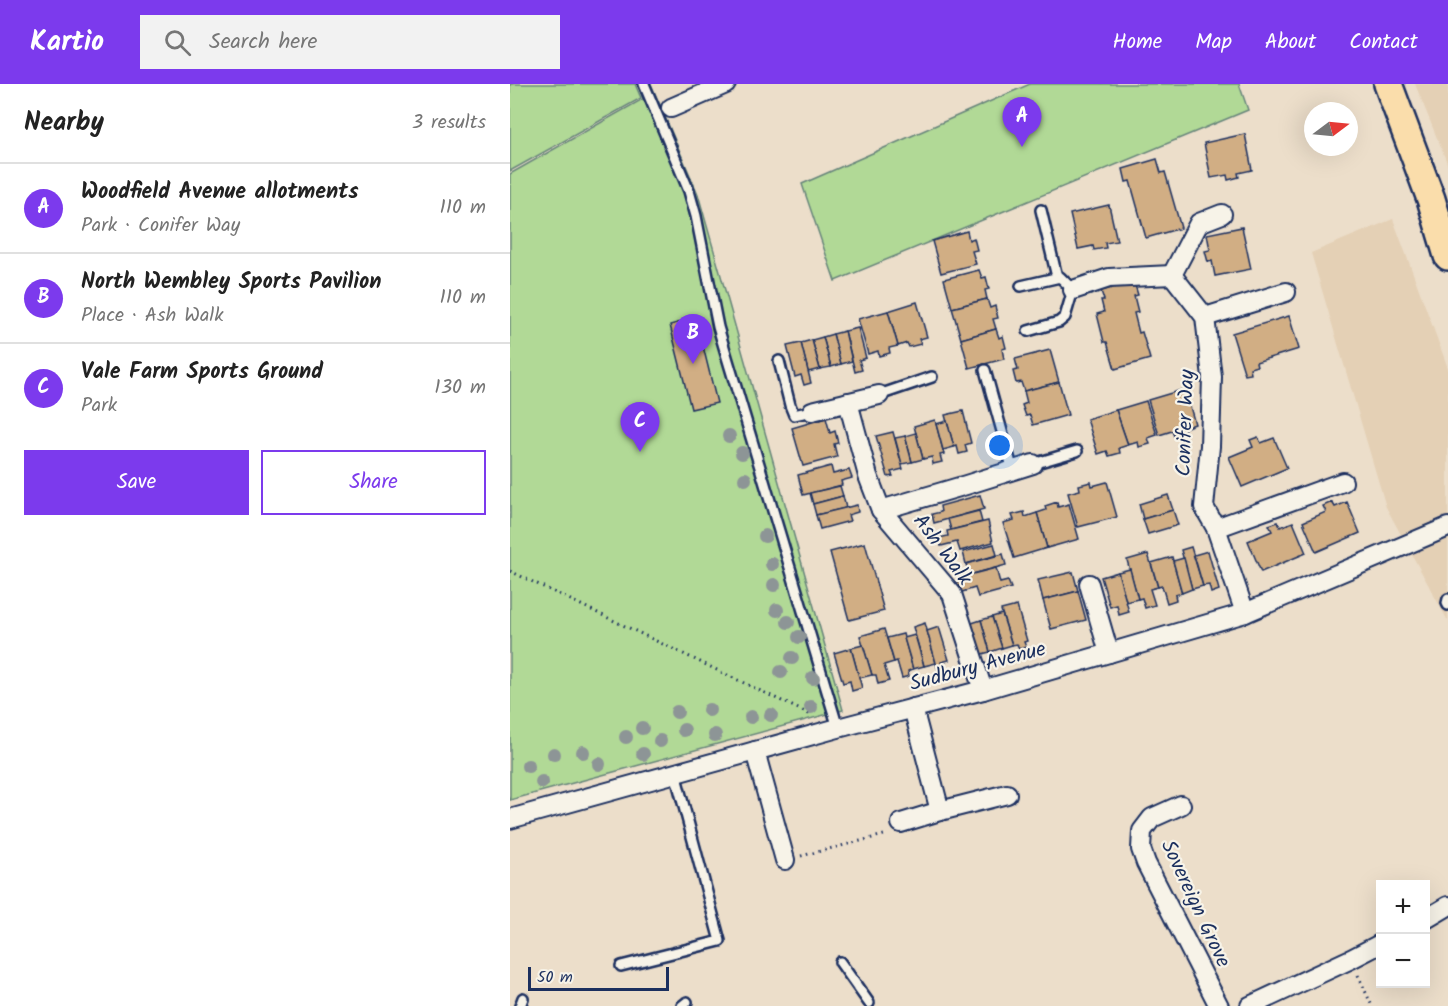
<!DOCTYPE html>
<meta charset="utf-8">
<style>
body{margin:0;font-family:Kalam,sans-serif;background:#f2f2f2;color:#222}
.controls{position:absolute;right:18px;bottom:18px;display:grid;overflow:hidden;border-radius:0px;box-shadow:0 6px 24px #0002}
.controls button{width:54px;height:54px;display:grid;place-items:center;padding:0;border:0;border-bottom:2px solid #e0e0e0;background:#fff;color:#222;font:30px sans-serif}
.compass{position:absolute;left:794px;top:18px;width:54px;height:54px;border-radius:50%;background:#fff;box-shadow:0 6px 24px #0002;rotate:74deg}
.scale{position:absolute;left:18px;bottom:15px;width:141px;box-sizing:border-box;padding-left:6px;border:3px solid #1b2f5e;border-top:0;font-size:16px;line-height:21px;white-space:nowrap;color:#1b2f5e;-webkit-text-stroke:4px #f7f3e8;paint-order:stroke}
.you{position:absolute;left:490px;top:362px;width:21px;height:21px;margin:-15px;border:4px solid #fff;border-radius:50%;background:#1a73e8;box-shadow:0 0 0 9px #1a73e833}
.badge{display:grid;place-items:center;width:39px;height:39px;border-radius:50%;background:#7c3aed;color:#fff;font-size:20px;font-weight:700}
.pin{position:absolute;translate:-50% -50px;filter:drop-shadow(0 2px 3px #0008)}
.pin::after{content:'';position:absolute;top:32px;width:21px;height:18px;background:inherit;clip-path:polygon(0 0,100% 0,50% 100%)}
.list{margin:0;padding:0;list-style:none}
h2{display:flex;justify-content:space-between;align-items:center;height:78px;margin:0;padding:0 24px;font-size:26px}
h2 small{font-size:20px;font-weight:400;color:#767676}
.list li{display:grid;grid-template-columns:39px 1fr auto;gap:18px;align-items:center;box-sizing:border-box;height:90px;padding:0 24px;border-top:2px solid #e0e0e0}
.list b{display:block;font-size:22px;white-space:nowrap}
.list p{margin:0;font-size:20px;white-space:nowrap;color:#767676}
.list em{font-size:20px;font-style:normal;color:#767676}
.actions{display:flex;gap:12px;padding:18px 24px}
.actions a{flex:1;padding:14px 0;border:2px solid #7c3aed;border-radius:0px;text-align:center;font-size:21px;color:#7c3aed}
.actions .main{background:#7c3aed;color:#fff}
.icon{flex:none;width:33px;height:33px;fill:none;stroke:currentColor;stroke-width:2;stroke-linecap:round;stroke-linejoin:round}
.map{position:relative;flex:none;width:938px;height:922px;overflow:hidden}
header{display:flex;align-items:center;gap:36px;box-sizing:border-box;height:84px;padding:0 30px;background:#7c3aed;color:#fff}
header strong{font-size:28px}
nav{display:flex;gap:33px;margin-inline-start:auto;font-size:21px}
.search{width:420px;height:54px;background:#f2f2f2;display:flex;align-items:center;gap:15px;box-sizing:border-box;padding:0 21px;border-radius:0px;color:#767676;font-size:22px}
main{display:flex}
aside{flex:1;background:#fff}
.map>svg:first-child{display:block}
.built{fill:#e4d0b5}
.green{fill:#b1d996;stroke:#66847a;stroke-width:1.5}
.building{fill:#d1ae84;stroke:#1b2f5e;stroke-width:1.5}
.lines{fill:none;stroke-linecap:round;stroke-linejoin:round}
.lane-casing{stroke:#1b2f5e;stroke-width:14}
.street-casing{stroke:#1b2f5e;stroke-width:22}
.primary-casing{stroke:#1b2f5e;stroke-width:32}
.path{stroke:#1b2f5e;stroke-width:3;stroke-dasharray:1.5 4.5;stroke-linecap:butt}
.lane{stroke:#f7f3e8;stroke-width:9}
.street{stroke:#f7f3e8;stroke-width:18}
.primary{stroke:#faddab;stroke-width:27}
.tree{fill:#8d9596}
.labels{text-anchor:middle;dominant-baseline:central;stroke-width:4.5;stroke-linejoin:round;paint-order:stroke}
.street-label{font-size:21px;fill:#1b2f5e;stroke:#f7f3e8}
</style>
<header>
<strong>Kartio</strong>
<div class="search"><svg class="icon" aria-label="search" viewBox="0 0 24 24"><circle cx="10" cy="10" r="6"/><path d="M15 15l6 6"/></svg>Search here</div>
<nav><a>Home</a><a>Map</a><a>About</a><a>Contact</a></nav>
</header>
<main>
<aside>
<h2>Nearby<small>3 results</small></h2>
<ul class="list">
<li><span class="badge">A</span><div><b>Woodfield Avenue allotments</b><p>Park · Conifer Way</p></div><em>110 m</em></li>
<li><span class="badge">B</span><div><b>North Wembley Sports Pavilion</b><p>Place · Ash Walk</p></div><em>110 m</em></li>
<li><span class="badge">C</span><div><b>Vale Farm Sports Ground</b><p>Park</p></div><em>130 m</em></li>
</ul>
<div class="actions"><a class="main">Save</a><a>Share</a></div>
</aside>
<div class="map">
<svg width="938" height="922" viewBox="0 0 938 922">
<rect width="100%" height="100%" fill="#ecdeca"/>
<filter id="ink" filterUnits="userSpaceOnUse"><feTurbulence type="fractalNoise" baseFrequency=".0167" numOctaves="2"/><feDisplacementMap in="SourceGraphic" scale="12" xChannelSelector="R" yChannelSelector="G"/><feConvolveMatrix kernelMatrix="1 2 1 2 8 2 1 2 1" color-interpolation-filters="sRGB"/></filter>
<g filter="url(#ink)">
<!-- built -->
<g class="built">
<path d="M905,0H938V81Z"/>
<path d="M883,135L938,284V537L876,423L801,169Z"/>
</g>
<!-- green -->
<g class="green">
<path d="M0,0H125L131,14L0,87Z"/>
<path d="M127,0H141L188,110L333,626L0,716V90L133,15Z"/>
<path d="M520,0H729L738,26L325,197L292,100Z"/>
</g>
<!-- building -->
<g class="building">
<path d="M735,50L742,86L728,89L729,93L718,96L717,91L701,94L694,59Z"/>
<path d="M647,75L651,89L655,88L671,144L636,154L620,97L616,98L613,85Z"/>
<path d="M599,121L607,157L595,159L596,164L584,166L583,162L568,165L560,130Z"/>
<path d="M732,143L741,185L705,192L702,177L698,178L695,167L700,166L697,150Z"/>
<path d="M457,147L459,156L464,154L467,166L462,167L466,180L431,189L422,157Z"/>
<path d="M469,186L472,194L476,193L479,205L475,206L477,215L442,224L434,195Z"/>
<path d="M624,198L628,211L624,212L628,228L624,229L629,249L632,248L640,275L605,285L597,258H594L587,230L594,228L591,216H594L591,207Z"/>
<path d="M477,215L480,224L485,222L488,234L483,235L486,245L451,255L442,224Z"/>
<path d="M407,218L417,253L409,255L411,260L399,263L397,259L388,262L378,227Z"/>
<path d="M378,227L388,262L379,264L380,269L369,272L368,267L358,270L348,235Z"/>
<path d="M779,232L789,265L746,278L747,282L740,284L741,290L735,291L722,249Z"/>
<path d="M186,234L207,319L181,325L160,241Z"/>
<path d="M348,244L356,274L349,276L352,286L345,288L335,247Z"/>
<path d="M486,245L489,254L493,252L496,264L492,265L494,275L459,284L451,255Z"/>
<path d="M335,247L342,277L331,280L323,250Z"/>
<path d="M323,250L331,280L321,283L313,253Z"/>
<path d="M313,253L321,283L310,285L302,256Z"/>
<path d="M302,256L310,285L298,288L291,259Z"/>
<path d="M291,259L301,299L294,301L291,291L285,293L277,262Z"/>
<path d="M540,266L549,298L514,307L511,298L506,299L503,287L508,286L505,275Z"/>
<path d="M549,298L558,331L523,341L520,331L516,332L512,321L517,319L514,307Z"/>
<path d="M675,305L685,340L674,344L675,348L664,352L662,347L649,351L638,316Z"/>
<path d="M636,317L647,351L638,354L640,360L629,363L628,358L618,361L606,326Z"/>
<path d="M606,326L618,361L609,364L610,369L599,372L597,367L588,370L577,335Z"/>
<path d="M453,327L461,359L455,361L457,368L449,370L447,362L444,363L435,331Z"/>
<path d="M316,334L320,349L325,347L328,359L324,360L327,373L293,382L282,344Z"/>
<path d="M425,336L434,370L430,371L432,378L423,380L422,373L413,375L404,342Z"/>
<path d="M437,337L444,363L433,366L426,340Z"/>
<path d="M383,348L393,385L381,388L383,392L378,393L366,352Z"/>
<path d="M406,349L413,375L402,378L395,352Z"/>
<path d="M395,352L402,378L392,380L385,354Z"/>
<path d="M748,353L751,359L764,354L777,384L732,403L719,373L743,363L740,356Z"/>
<path d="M321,382L323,390L339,386L342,394L331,397L332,401L293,411L288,391Z"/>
<path d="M581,398L582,402L597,398L607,433L568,443L558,409L570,406L569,401Z"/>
<path d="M330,402L333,412L303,420L300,409Z"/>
<path d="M470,411L474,425L424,439L422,430L431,428L430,422Z"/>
<path d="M658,411L663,426L633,435L629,420Z"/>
<path d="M333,412L336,424L306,431L303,420Z"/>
<path d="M547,418L548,423L559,420L569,455L537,464L527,429L536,426L535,422Z"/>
<path d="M822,418L825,423L837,418L850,449L806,468L793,438L816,428L813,422Z"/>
<path d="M347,421L348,428L338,431L340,437L310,445L306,431Z"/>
<path d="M663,426L668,441L638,450L633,435Z"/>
<path d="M469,427L472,438L441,446L438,435Z"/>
<path d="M514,428L515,433L527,429L537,464L504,474L493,439L504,436L502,431Z"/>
<path d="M478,437L483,458L450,467L447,458L431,462L429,454L438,452L437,447Z"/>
<path d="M768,438L770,443L783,438L796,469L751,488L738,457L762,447L759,441Z"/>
<path d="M355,459L374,527L339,536L320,468Z"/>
<path d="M484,460L487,471L456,480L453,468Z"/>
<path d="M681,463L693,502L682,505L671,466Z"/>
<path d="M698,467L709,506L701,509L699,501L693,502L684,471Z"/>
<path d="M493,470L496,481L459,491L456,480Z"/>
<path d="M638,470L648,503L640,505L645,521L635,524L632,514L628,515L617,476Z"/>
<path d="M662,473L672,509L665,511L666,516L657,519L652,502L648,503L641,479Z"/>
<path d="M674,474L682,505L672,509L663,477Z"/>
<path d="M486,484L490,499L498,497L501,504L468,513L465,504L449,509L446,499L456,496L455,492Z"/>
<path d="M620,485L628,515L616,518L608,488Z"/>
<path d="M563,488L568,507L533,516L528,496Z"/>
<path d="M608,488L619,528L609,531L607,521L600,523L591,493Z"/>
<path d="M568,507L576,536L541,545L533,516Z"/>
<path d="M507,522L517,557L514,558L516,563L509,565L507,560L502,561L491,526Z"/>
<path d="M492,530L502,561L492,564L482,533Z"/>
<path d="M482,533L492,564L480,568L471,536Z"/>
<path d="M471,536L480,568L468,571L459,540Z"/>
<path d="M415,539L426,579L414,582L403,543Z"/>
<path d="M429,543L439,576L431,578L433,585L428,586L417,547Z"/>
<path d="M374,545L384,578L374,581L379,597L368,600L366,591H362L350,552Z"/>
<path d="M393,550L403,585L398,587L399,592L392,594L387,577L384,578L377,554Z"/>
<path d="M405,551L414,582L403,585L394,554Z"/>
<path d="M353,561L362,591L349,594L341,564Z"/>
<path d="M341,564L352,604L342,607L340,597L333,599L324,569Z"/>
</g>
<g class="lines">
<defs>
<g id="lane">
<path d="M134,0L179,107L186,132L208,243L328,644"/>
<path d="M531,126L547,193"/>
<path d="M511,202L550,193L563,206L555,233L549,238L518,247"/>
<path d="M269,277L280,321L284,331L302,327"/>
<path d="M475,286L503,387"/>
<path d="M369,311L422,293"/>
<path d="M523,380L567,367"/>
<path d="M938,515L937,519L938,521"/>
<path d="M330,878L359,919"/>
<path d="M111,882L210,857L165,689"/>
<path d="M10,922L13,914"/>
<path d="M172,922L177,918"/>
</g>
<g id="street">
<path d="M161,24L216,0"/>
<path d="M662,191L689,139L712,130"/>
<path d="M563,206L599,194L662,191L695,233L702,293L700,362L694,423L706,444L735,529"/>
<path d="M695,233L776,208"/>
<path d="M338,318L358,392L371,426L442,510L473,606"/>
<path d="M302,327L369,311"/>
<path d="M371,426L456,401L523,380"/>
<path d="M706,444L833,398"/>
<path d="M579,500L599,569"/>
<path d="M403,624L430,727L497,710"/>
<path d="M245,667L275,776"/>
<path d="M671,721L642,734L632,747L631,765L636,779L709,922"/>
<path d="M0,735L328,644L473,606L735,529L938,443"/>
<path d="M391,739L430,727"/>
<path d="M916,835L938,822"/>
<path d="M740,922L841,875L870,860"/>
</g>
<path id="primary" d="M878,0L921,115L938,172"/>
</defs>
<!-- lane casing -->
<use href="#lane" class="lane-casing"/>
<!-- street casing -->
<use href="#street" class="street-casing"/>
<!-- primary casing -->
<use href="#primary" class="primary-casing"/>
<!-- path -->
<g class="path">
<path d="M0,487L301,631"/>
<path d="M291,772L378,750"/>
<path d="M848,891L862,922"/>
</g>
<!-- lane -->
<use href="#lane" class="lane"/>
<!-- street -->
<use href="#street" class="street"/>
<!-- primary -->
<use href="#primary" class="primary"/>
</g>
<!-- trees -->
<g class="tree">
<circle cx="219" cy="352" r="7"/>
<circle cx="232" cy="369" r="7"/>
<circle cx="235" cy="395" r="7"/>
<circle cx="255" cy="452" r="7"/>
<circle cx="262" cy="480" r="7"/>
<circle cx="264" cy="501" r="7"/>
<circle cx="267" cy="526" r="7"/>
<circle cx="278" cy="538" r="7"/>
<circle cx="289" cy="553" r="7"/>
<circle cx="282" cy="574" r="7"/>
<circle cx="271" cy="588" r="7"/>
<circle cx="303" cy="594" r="7"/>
<circle cx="301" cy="623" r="7"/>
<circle cx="199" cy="626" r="7"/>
<circle cx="167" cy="628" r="7"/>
<circle cx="261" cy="631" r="7"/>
<circle cx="241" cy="633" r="7"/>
<circle cx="132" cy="644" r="7"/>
<circle cx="174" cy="646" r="7"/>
<circle cx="205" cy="651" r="7"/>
<circle cx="116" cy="653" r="7"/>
<circle cx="150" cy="657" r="7"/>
<circle cx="73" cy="668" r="7"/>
<circle cx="44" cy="670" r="7"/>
<circle cx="133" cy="670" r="7"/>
<circle cx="89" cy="680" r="7"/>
<circle cx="18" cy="682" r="7"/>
<circle cx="32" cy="698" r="7"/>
</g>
</g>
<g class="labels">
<!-- street labels -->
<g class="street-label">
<text transform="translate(676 339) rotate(-88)">Conifer Way</text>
<text transform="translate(432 466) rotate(53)">Ash Walk</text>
<text transform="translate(468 583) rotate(-15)">Sudbury Avenue</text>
<text transform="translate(685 820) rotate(65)">Sovereign Grove</text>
</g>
</g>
</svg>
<div class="controls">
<button>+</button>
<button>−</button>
</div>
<svg class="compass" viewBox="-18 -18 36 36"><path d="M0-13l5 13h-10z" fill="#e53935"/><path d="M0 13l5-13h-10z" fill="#767676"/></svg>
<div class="scale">50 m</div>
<div class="you"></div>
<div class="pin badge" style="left:512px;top:63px">A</div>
<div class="pin badge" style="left:183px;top:280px">B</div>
<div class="pin badge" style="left:130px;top:368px">C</div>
</div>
</main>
